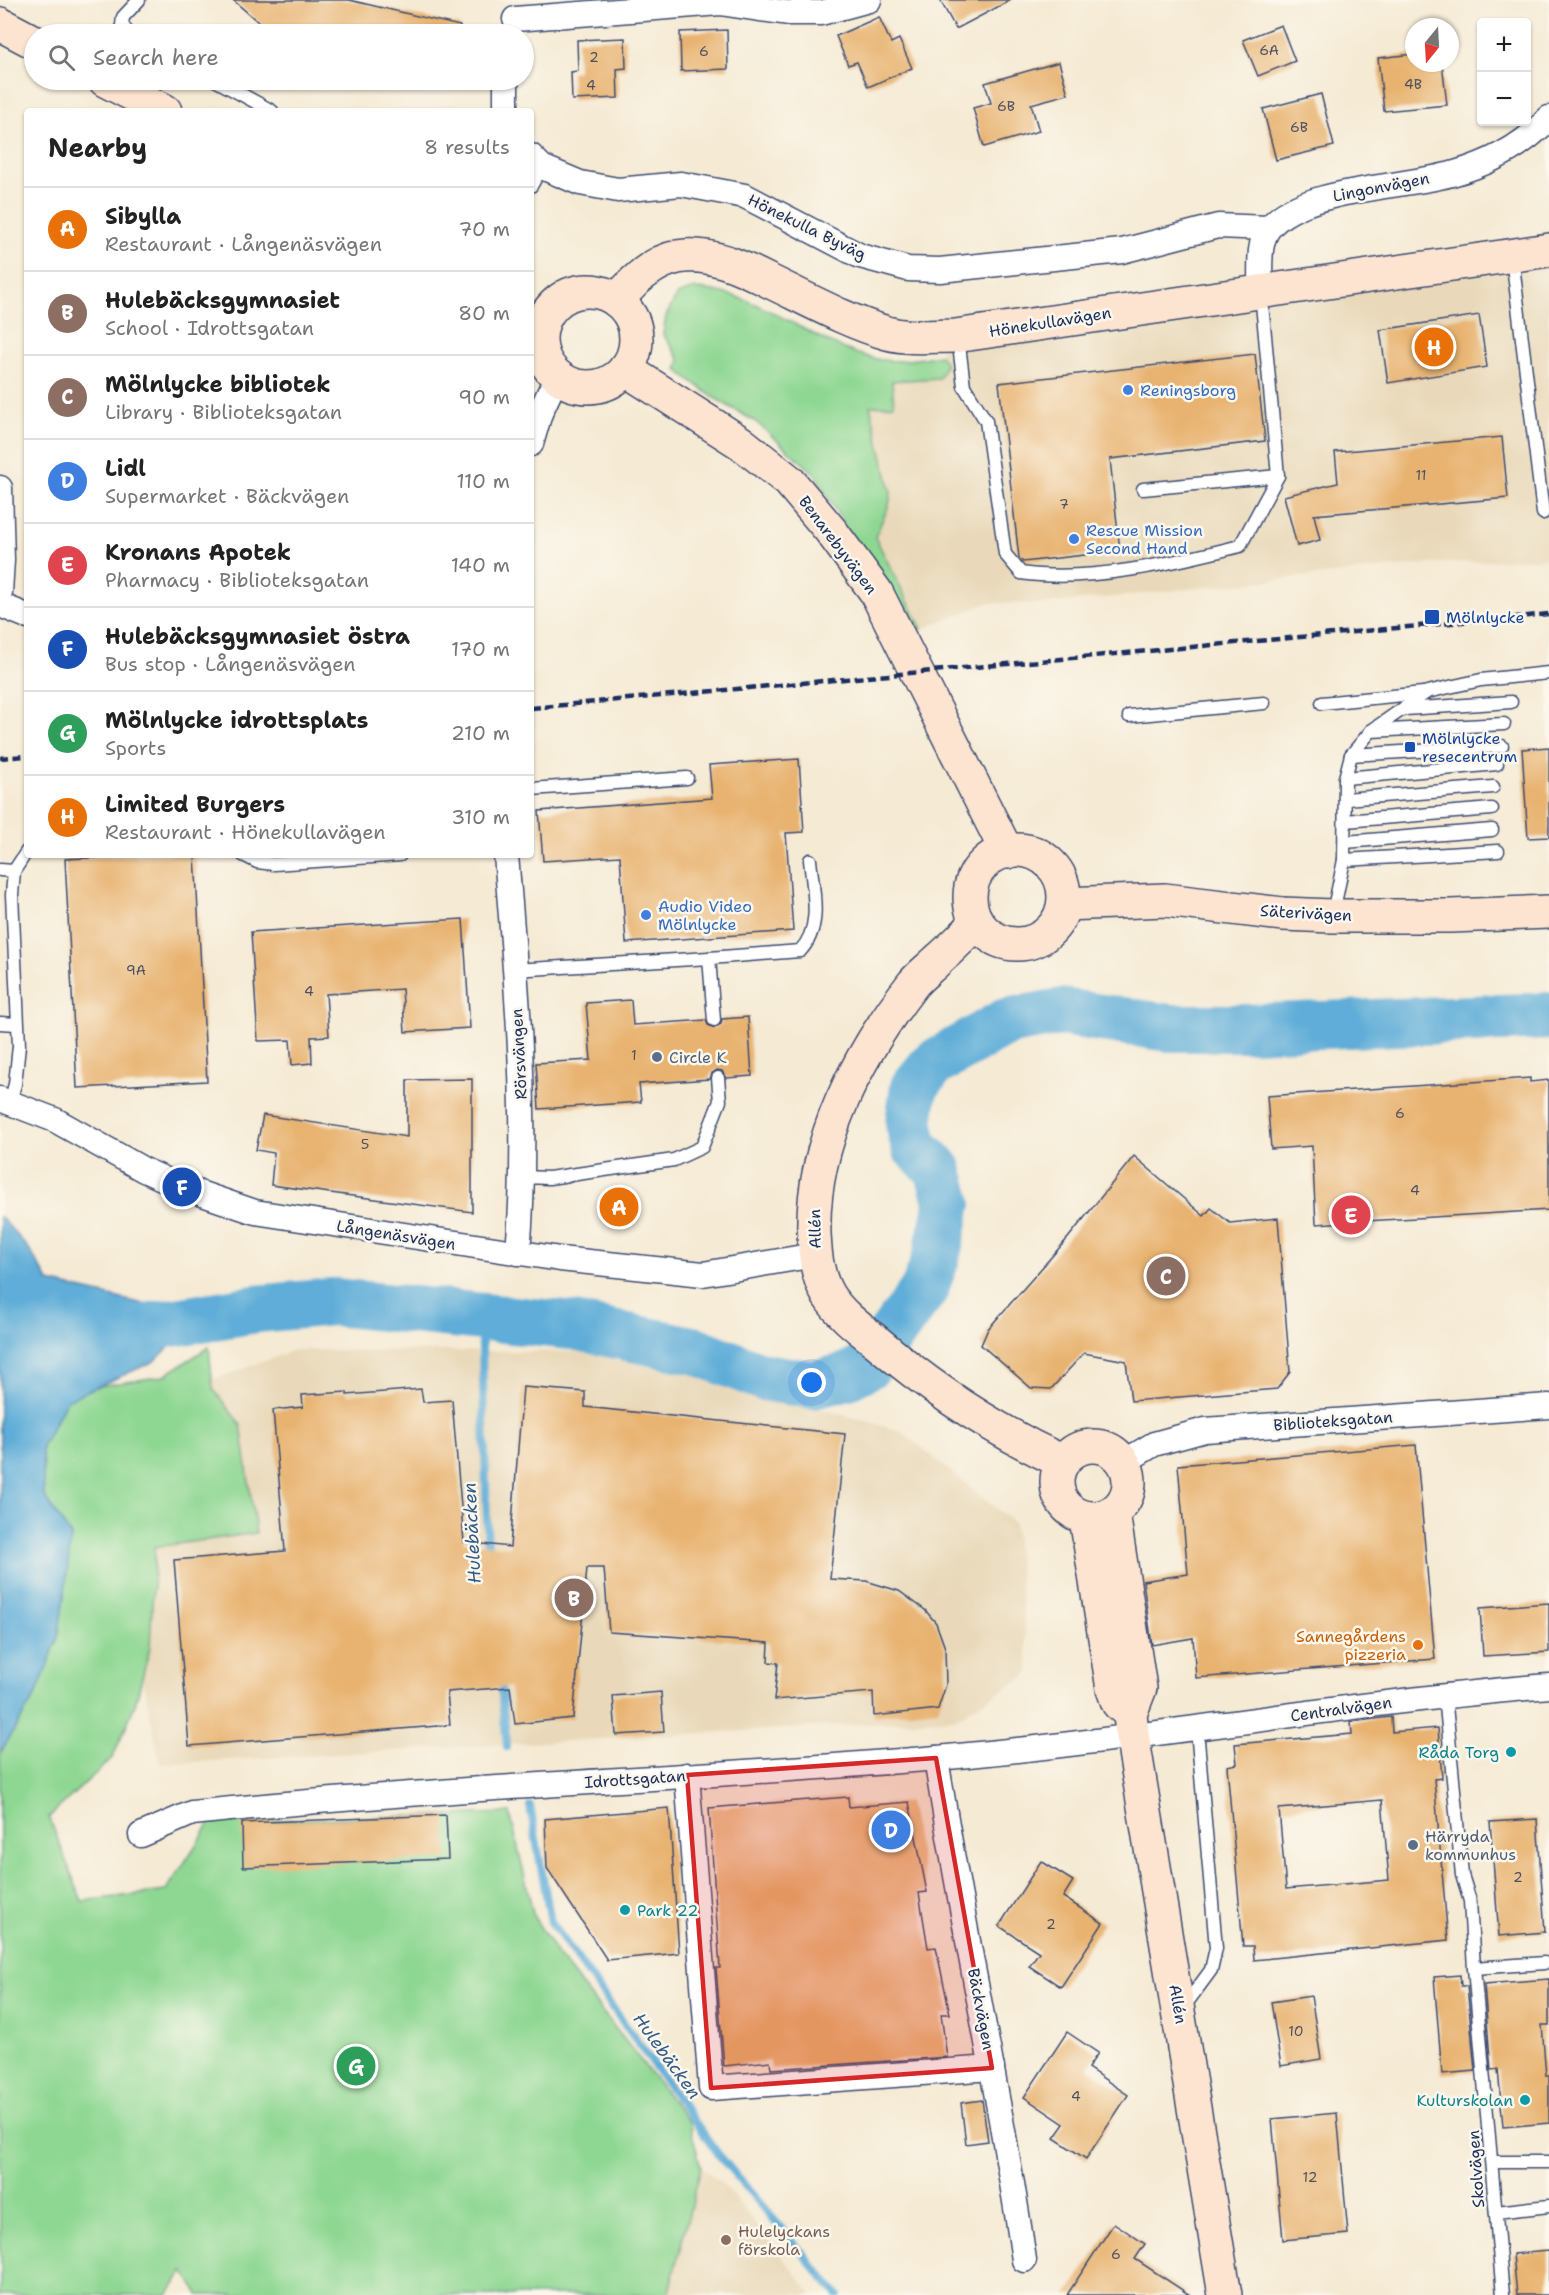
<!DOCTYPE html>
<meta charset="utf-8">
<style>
body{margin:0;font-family:"Shantell Sans",sans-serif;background:#f2f2f2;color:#222}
.controls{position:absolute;right:18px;top:18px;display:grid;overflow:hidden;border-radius:6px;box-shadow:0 2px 4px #0004}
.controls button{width:54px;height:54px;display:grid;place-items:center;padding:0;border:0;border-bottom:2px solid #e0e0e0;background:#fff;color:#222;font:30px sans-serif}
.compass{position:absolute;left:1405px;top:18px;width:54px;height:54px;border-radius:50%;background:#fff;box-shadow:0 2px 4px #0004;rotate:198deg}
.you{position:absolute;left:812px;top:1383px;width:21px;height:21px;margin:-15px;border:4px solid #fff;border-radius:50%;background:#1a73e8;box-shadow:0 0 0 9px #1a73e833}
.badge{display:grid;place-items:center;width:39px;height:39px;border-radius:50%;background:#0b8043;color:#fff;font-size:20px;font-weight:700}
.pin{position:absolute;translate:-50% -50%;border:3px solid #fff;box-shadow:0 2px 6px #0006}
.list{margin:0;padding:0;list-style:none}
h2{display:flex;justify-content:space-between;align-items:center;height:78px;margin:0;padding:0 24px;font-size:26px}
h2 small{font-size:20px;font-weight:400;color:#767676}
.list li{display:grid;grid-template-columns:39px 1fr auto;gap:18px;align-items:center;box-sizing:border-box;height:84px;padding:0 24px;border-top:2px solid #e0e0e0}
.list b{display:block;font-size:22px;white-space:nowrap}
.list p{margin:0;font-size:20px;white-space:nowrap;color:#767676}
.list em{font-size:20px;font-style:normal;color:#767676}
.icon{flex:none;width:33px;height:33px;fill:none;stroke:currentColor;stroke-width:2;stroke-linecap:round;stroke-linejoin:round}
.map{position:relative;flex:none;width:1549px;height:2295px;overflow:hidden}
.search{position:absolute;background:#fff;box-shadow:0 2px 4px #0004;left:24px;top:24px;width:510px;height:66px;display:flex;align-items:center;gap:15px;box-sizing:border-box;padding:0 21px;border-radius:33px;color:#767676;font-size:22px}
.panel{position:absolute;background:#fff;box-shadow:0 2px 4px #0004;left:24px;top:108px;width:510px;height:750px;border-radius:6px}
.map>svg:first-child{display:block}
.built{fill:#e9d9ba}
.green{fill:#8ed792;stroke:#548378;stroke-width:1.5}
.water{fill:#5eadd8;stroke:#3c6e9b;stroke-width:1.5}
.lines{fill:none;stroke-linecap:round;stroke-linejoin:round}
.stream{stroke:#5eadd8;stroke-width:8}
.river{stroke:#5eadd8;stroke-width:48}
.building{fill:#e8b26f;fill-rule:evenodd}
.lane-casing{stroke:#3c4b70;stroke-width:15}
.street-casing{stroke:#3c4b70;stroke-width:27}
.secondary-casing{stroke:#3c4b70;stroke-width:36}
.lane{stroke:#fff;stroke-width:12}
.street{stroke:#fff;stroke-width:24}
.secondary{stroke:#fde4d1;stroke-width:33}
.rail{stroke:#1b2f5e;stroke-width:4.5;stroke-dasharray:9 4.5;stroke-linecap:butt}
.marked{fill:#d62828;fill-opacity:0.2;stroke:#d62828;stroke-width:4.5;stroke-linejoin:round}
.shop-dot{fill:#3f7fe0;stroke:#fbf7ec;stroke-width:2}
.transit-dot{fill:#1a4fb4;stroke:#fbf7ec;stroke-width:2}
.service-dot{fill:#5c6f8a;stroke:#fbf7ec;stroke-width:2}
.food-dot{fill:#e8710a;stroke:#fbf7ec;stroke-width:2}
.culture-dot{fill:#0f9aa8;stroke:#fbf7ec;stroke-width:2}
.education-dot{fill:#8d6e63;stroke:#fbf7ec;stroke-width:2}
.labels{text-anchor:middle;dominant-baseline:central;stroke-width:5;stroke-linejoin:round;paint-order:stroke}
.number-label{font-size:14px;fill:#4e5062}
.street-label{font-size:16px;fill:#1b2f5e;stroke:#fbf7ec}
.shop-label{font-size:16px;fill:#366cbe;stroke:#fbf7ec;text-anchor:start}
.transit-label{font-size:16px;fill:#164399;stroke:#fbf7ec;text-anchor:start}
.service-label{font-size:16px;fill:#4e5e75;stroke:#fbf7ec;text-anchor:start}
.food-label{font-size:16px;fill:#c56008;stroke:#fbf7ec;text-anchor:end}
.culture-label{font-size:16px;fill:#0d838f;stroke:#fbf7ec;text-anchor:end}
.education-label{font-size:16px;fill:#785e54;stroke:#fbf7ec;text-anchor:start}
.water-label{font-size:18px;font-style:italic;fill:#325b89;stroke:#fbf7ec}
</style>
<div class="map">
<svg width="1549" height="2295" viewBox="0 0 1549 2295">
<rect width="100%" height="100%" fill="#fbf7ec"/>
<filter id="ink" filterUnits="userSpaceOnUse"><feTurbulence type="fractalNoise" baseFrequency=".0167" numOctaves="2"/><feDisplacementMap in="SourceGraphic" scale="12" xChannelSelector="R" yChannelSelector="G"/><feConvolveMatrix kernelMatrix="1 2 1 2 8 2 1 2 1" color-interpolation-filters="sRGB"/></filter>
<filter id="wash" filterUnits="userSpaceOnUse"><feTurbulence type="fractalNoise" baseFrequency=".008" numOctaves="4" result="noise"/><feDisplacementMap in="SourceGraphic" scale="24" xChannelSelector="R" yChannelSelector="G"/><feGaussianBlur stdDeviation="1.35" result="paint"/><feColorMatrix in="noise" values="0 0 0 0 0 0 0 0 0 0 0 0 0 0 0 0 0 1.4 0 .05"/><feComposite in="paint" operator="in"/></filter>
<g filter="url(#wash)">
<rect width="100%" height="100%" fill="#f5ead4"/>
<!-- built -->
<g class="built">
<path d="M1549,260V558L1426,564L1046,604L987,603L922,629L875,537L889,505L870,405H894L892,381L946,364L940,355L942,345Z"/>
<path d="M294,1350L618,1352L901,1431L1014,1523L1029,1674L954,1719L160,1764L105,1486L178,1393Z"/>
<path d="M701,2167L725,2186L813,2295H668Z"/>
</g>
<!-- green -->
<g class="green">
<path d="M693,289C760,290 809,343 872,358C893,364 919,359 940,355L946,364L939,378L892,381L894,405L870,406L891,492L889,505L875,537L922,629L906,633L815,474L756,422L713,397L677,370L680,360L663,334L666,316L677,295Z"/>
<path d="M209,1347L213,1389L241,1425L256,1533L155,1547L150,1647L135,1705L113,1757L49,1817L82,1901L166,1891L211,1822L510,1813L534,1917L557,1954L689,2122L701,2167L668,2295H199L184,2271L168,2295H0V1753L37,1693L58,1637L71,1536L44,1496L42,1447L67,1400L94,1387L164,1376Z"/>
</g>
<!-- water -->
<path class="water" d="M0,1216L29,1249L49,1282L200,1317L155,1361L67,1400L42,1446L44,1496L71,1536L66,1584L58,1637L37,1693L0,1753Z"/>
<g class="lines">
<!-- stream -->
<g class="stream">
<path d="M481,1316L488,1555"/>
<path d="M500,1679L507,1747"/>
<path d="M530,1806L551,1922L718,2154L838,2295"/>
</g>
<!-- river -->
<path class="river" d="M135,1329L256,1309L333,1302L573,1326L697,1351L763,1377L813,1385L848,1376L869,1365L925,1288L936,1258L948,1203L938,1169L915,1147L909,1123L914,1087L933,1064L1006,1022L1061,1012L1170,1028H1248L1549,1016"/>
</g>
<g id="blocks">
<!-- building -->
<g class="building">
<path d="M233,0H349L460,26L459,34H272Z"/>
<path d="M940,0H1011L956,29Z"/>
<path d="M879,17L891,43L899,39L912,68L868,87L857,62L848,65L836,36Z"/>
<path d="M1281,25L1295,61L1258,76L1243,40Z"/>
<path d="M727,30L728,69L681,71L680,32Z"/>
<path d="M625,38L626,68L617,69L618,98L572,100L571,72L578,71L577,40Z"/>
<path d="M1414,54V63H1442L1447,105L1384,111L1378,58Z"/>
<path d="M1059,62L1068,94L1031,104L1039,131L984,147L973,108L991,103L985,83Z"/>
<path d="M1321,94L1334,146L1276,160L1263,109Z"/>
<path d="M1479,315L1487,367L1388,383L1380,330Z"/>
<path d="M1255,354L1265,441L1110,459L1120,551L1023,562L1019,558L999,383Z"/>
<path d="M1502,437L1508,498L1314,515L1320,540L1297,546L1284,496L1338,483L1335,452Z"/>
<path d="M1549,747V837L1528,838L1522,749Z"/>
<path d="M799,759L804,832L786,833L793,931L626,943L620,856L543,861L539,811L712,798L709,765Z"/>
<path d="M154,855H195L207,1081L77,1088L65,859Z"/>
<path d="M463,919L470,1028L405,1032L402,989L326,994L329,1036L311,1037L312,1063L292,1065L290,1040L258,1041L251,932Z"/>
<path d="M631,1000L633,1025L706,1020L708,1025L714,1028L721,1024L722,1019L748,1017L752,1076L726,1078L722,1071L717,1070L711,1074L710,1079L639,1084L641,1102L539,1109L536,1063L591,1060L586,1003Z"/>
<path d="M1530,1078V1082L1549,1080V1210L1316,1224L1312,1146L1271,1149L1267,1096Z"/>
<path d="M472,1079V1212L271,1185L274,1153L256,1150L263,1115L407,1137V1080Z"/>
<path d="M1134,1156L1204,1216L1211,1208L1230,1223L1278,1218L1290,1372L1277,1389L1131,1401L1126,1361L1084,1353L1051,1389L1031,1388L981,1345L988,1329L1068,1238Z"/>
<path d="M523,1387L585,1392V1407L845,1434L830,1579L866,1581L899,1591L925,1610L936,1623L945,1648L946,1685L938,1709L874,1716L873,1692L774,1700L778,1663L768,1662L769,1643L609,1632L604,1568H587L573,1718L515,1724L510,1687L447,1692L450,1725L189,1746L174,1560L285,1551L273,1410L303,1407L302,1395L347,1392V1395L421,1389L423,1402L452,1400L464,1542L510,1547Z"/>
<path d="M1416,1445L1435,1659L1196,1678L1193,1638L1152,1645L1143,1581L1188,1574L1178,1465Z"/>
<path d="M1549,1603V1652L1483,1656L1480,1608Z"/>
<path d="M661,1692L664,1732L616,1735L613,1696Z"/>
<path d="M1391,1717L1392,1732L1438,1728L1442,1778L1434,1779L1448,1940L1254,1960L1253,1946H1243L1227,1766L1237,1764L1235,1744L1352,1734L1351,1722ZM1382,1800L1389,1880L1286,1889L1279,1809Z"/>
<path d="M848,1797L849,1807L909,1802L927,1892L919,1893L928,1948L936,1947L950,2014H941L947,2057L771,2069L770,2061L724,2066L716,1968H720L709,1808Z"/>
<path d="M669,1808L679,1953L607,1960L547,1868L545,1819Z"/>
<path d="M446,1815L448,1859L243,1867L242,1823Z"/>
<path d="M1537,1819L1545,1932L1499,1936L1490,1822Z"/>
<path d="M1041,1861L1073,1881L1063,1897L1103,1923L1061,1987L1029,1966L1039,1952L999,1926Z"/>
<path d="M1460,1975L1461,1986H1467L1475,2071L1442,2074L1434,1977Z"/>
<path d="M1549,1979V2025H1542L1546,2076H1549V2123L1503,2127L1498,2069L1491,2070L1484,1984Z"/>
<path d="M1311,1996L1321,2059L1281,2066L1271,2002Z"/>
<path d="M1067,2032L1098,2053L1088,2068L1128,2095L1086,2159L1054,2138L1064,2124L1024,2097Z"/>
<path d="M982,2100L988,2141L966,2144L961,2103Z"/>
<path d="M1337,2113L1348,2234L1283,2240L1272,2119Z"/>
<path d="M1114,2223L1145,2244L1135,2259L1190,2295H1067Z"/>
<path d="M1549,2251V2295H1517L1513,2254Z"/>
</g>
</g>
</g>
<g filter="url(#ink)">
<use href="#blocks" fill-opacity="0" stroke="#3c4b70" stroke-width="1.5"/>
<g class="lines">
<defs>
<g id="lane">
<path d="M129,34L122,25L123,17L139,0"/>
<path d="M215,80L272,111"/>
<path d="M531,186L542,167"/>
<path d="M1512,257L1543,513"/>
<path d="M958,337L964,386L986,421L1005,554L1021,573C1089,583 1173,563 1240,546L1278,476"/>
<path d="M1143,489L1278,476L1261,293"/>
<path d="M1322,703L1423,693"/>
<path d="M1405,709L1511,702"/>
<path d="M1129,716L1264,703"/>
<path d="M1371,731L1504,724"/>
<path d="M1351,755L1502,746"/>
<path d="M1345,778L1497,764"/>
<path d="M531,789L687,778"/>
<path d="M1345,799L1493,787"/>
<path d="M1345,821L1492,809"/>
<path d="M1345,842L1492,830"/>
<path d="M243,855L257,862L274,864L400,855"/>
<path d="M1344,860L1498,851"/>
<path d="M0,870L14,871"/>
<path d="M1333,913L1344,860L1345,778L1351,755L1371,731L1427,692L1481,680L1549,673"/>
<path d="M709,958L800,951C823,927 813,891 810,860"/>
<path d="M514,970L709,958L714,1020"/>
<path d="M0,1023L17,1024"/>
<path d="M10,1102L15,1084L19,1046L12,895L14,871L27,851"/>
<path d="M524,1177L549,1178L674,1160L702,1147L720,1101L718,1078"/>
<path d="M1445,1695L1462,1875L1470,1901L1474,1968L1544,1963"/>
<path d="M1474,1968L1503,2295"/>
<path d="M1183,2008L1211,1970L1216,1948L1197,1729"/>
<path d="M1492,2162H1549"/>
<path d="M1496,2212L1549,2206"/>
</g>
<g id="street">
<path d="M515,19L720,3L788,13H821L869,0"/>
<path d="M506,80V111"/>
<path d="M531,156L542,167L580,183L618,190L681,184L745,196L860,256L908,269L940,270L1122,251L1218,226L1268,228"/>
<path d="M1260,290C1261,271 1257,243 1269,228C1301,187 1407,188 1455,173C1490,163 1524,145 1549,118"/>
<path d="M531,444L540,413L557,376"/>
<path d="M0,488L2,560L0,592"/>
<path d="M0,605L27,616"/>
<path d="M506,855C517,987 529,1120 518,1253"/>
<path d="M0,1099L55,1120L144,1170L182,1187L255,1212L560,1259L703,1274L815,1255"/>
<path d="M1124,1462L1154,1444L1205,1430L1549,1406"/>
<path d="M936,1758C962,1926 1000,2092 1024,2260"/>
<path d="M687,1775L711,2088L992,2068"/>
<path d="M141,1835L192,1813C439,1787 689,1779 937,1758C1141,1740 1344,1703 1549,1686"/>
</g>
<g id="secondary">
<path d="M0,24L34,42"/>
<path d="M105,80L165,111"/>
<circle cx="588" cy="339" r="48"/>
<path d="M617,301C666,239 706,249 769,281C807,299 846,321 887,333C909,339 932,336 955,336L1549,250"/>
<path d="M625,369L741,443L789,481L831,531L876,592L1007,852"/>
<circle cx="1017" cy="897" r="47"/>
<path d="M1064,904L1165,900L1283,914L1332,916H1451L1549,912"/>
<path d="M977,923C964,935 952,948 938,960C930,968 919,976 912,985C858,1055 811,1143 814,1234C815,1255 817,1276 828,1295C840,1314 859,1328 877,1342C933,1390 996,1431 1063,1462"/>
<circle cx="1093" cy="1482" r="36"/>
<path d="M1113,1513L1140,1688L1130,1714L1132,1734L1225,2295"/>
<path d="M1086,1518L1113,1689L1118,1703L1130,1714"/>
</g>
</defs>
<!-- lane casing -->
<use href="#lane" class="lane-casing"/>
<!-- street casing -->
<use href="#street" class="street-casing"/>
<!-- secondary casing -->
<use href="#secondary" class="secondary-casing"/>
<!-- lane -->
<use href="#lane" class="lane"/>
<!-- street -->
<use href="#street" class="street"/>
<!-- secondary -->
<use href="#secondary" class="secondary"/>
<!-- rail -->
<g class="rail">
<path d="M531,708L1549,614"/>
<path d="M0,758L27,756"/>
</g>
</g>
</g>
<!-- marked area -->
<path class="marked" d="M936,1758L992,2068L711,2088L687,1775Z"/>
<!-- markers -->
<g class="shop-dot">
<circle cx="1128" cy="390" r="6"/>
<circle cx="1074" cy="539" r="6"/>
<circle cx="646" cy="915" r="6"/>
</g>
<g class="transit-dot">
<rect x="1424" y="609" width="16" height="16" rx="3"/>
<rect x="1404" y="741" width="12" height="12" rx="3"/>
</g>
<g class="service-dot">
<circle cx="657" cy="1057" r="6"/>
<circle cx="1413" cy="1845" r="6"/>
</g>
<circle class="food-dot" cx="1418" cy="1645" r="6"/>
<g class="culture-dot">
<circle cx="1511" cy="1752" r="6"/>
<circle cx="625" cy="1910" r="6"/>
<circle cx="1525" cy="2100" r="6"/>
</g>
<circle class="education-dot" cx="726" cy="2240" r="6"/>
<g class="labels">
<!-- number labels -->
<g class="number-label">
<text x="1269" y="50">6A</text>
<text x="704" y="51">6</text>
<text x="594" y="57">2</text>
<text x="1413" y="84">4B</text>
<text x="591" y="85">4</text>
<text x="1006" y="106">6B</text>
<text x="1299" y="127">6B</text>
<text x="1421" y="475">11</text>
<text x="1064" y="504">7</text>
<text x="136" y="970">9A</text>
<text x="309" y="991">4</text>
<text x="634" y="1055">1</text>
<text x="1400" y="1113">6</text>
<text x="365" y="1144">5</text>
<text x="1415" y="1190">4</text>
<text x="1518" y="1877">2</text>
<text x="1051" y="1924">2</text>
<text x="1296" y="2031">10</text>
<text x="1076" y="2096">4</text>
<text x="1310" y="2177">12</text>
<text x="1116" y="2254">6</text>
</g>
<!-- street labels -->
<g class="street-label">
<text transform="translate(1381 187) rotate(-11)">Lingonvägen</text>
<text transform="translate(807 227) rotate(26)">Hönekulla Byväg</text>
<text transform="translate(1050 322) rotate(-9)">Hönekullavägen</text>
<text transform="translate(838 545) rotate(53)">Benarebyvägen</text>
<text transform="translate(1306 913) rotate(3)">Säterivägen</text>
<text transform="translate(519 1054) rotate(-93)">Rörsvängen</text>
<text transform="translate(815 1229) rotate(-91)">Allén</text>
<text transform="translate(396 1235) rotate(9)">Långenäsvägen</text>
<text transform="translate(1333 1421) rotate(-4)">Biblioteksgatan</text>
<text transform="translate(1341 1709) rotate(-8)">Centralvägen</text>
<text transform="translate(635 1779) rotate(-4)">Idrottsgatan</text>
<text transform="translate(1178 2004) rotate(80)">Allén</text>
<text transform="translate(981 2009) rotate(79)">Bäckvägen</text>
<text transform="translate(1476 2169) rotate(-94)">Skolvägen</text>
</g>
<!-- shop labels -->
<g class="shop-label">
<text x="1140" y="390">Reningsborg</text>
<text x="1086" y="530">Rescue Mission<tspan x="1086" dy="18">Second Hand</tspan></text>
<text x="658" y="906">Audio Video<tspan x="658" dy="18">Mölnlycke</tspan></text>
</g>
<!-- transit labels -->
<g class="transit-label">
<text x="1446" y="617">Mölnlycke</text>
<text x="1422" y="738">Mölnlycke<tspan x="1422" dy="18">resecentrum</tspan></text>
</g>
<!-- service labels -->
<g class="service-label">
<text x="669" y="1057">Circle K</text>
<text x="1425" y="1836">Härryda<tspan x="1425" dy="18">kommunhus</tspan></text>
</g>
<!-- food labels -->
<g class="food-label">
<text x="1406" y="1636">Sannegårdens<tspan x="1406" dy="18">pizzeria</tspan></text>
</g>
<!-- culture labels -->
<g class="culture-label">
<text x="1499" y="1752">Råda Torg</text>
<text x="637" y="1910" text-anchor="start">Park 22</text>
<text x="1513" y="2100">Kulturskolan</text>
</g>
<!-- education labels -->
<g class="education-label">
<text x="738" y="2231">Hulelyckans<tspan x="738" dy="18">förskola</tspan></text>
</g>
<!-- water labels -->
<g class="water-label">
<text transform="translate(472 1533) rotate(-93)">Hulebäcken</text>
<text transform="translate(667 2056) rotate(54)">Hulebäcken</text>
</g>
</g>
</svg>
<div class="controls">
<button>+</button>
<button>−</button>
</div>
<svg class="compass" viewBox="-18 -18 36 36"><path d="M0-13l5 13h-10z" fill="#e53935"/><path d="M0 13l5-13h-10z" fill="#767676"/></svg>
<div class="you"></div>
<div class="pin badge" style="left:619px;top:1207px;background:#e8710a">A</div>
<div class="pin badge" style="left:574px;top:1598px;background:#8d6e63">B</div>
<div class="pin badge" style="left:1166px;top:1276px;background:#8d6e63">C</div>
<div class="pin badge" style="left:891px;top:1830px;background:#3f7fe0">D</div>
<div class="pin badge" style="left:1351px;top:1215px;background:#e0444e">E</div>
<div class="pin badge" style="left:182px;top:1187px;background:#1a4fb4">F</div>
<div class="pin badge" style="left:356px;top:2066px;background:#2e9e5b">G</div>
<div class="pin badge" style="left:1434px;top:347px;background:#e8710a">H</div>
<div class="search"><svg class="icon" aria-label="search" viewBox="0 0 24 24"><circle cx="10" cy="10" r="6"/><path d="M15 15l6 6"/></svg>Search here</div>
<section class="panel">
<h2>Nearby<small>8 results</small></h2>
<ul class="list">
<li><span class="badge" style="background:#e8710a">A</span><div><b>Sibylla</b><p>Restaurant · Långenäsvägen</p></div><em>70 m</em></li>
<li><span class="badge" style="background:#8d6e63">B</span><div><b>Hulebäcksgymnasiet</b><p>School · Idrottsgatan</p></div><em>80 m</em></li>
<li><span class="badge" style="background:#8d6e63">C</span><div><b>Mölnlycke bibliotek</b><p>Library · Biblioteksgatan</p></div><em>90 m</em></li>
<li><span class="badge" style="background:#3f7fe0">D</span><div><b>Lidl</b><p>Supermarket · Bäckvägen</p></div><em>110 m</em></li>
<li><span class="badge" style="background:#e0444e">E</span><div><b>Kronans Apotek</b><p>Pharmacy · Biblioteksgatan</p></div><em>140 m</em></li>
<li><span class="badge" style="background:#1a4fb4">F</span><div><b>Hulebäcksgymnasiet östra</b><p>Bus stop · Långenäsvägen</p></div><em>170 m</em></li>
<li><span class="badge" style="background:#2e9e5b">G</span><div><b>Mölnlycke idrottsplats</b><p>Sports</p></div><em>210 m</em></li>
<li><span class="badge" style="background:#e8710a">H</span><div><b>Limited Burgers</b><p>Restaurant · Hönekullavägen</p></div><em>310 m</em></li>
</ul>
</section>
</div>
